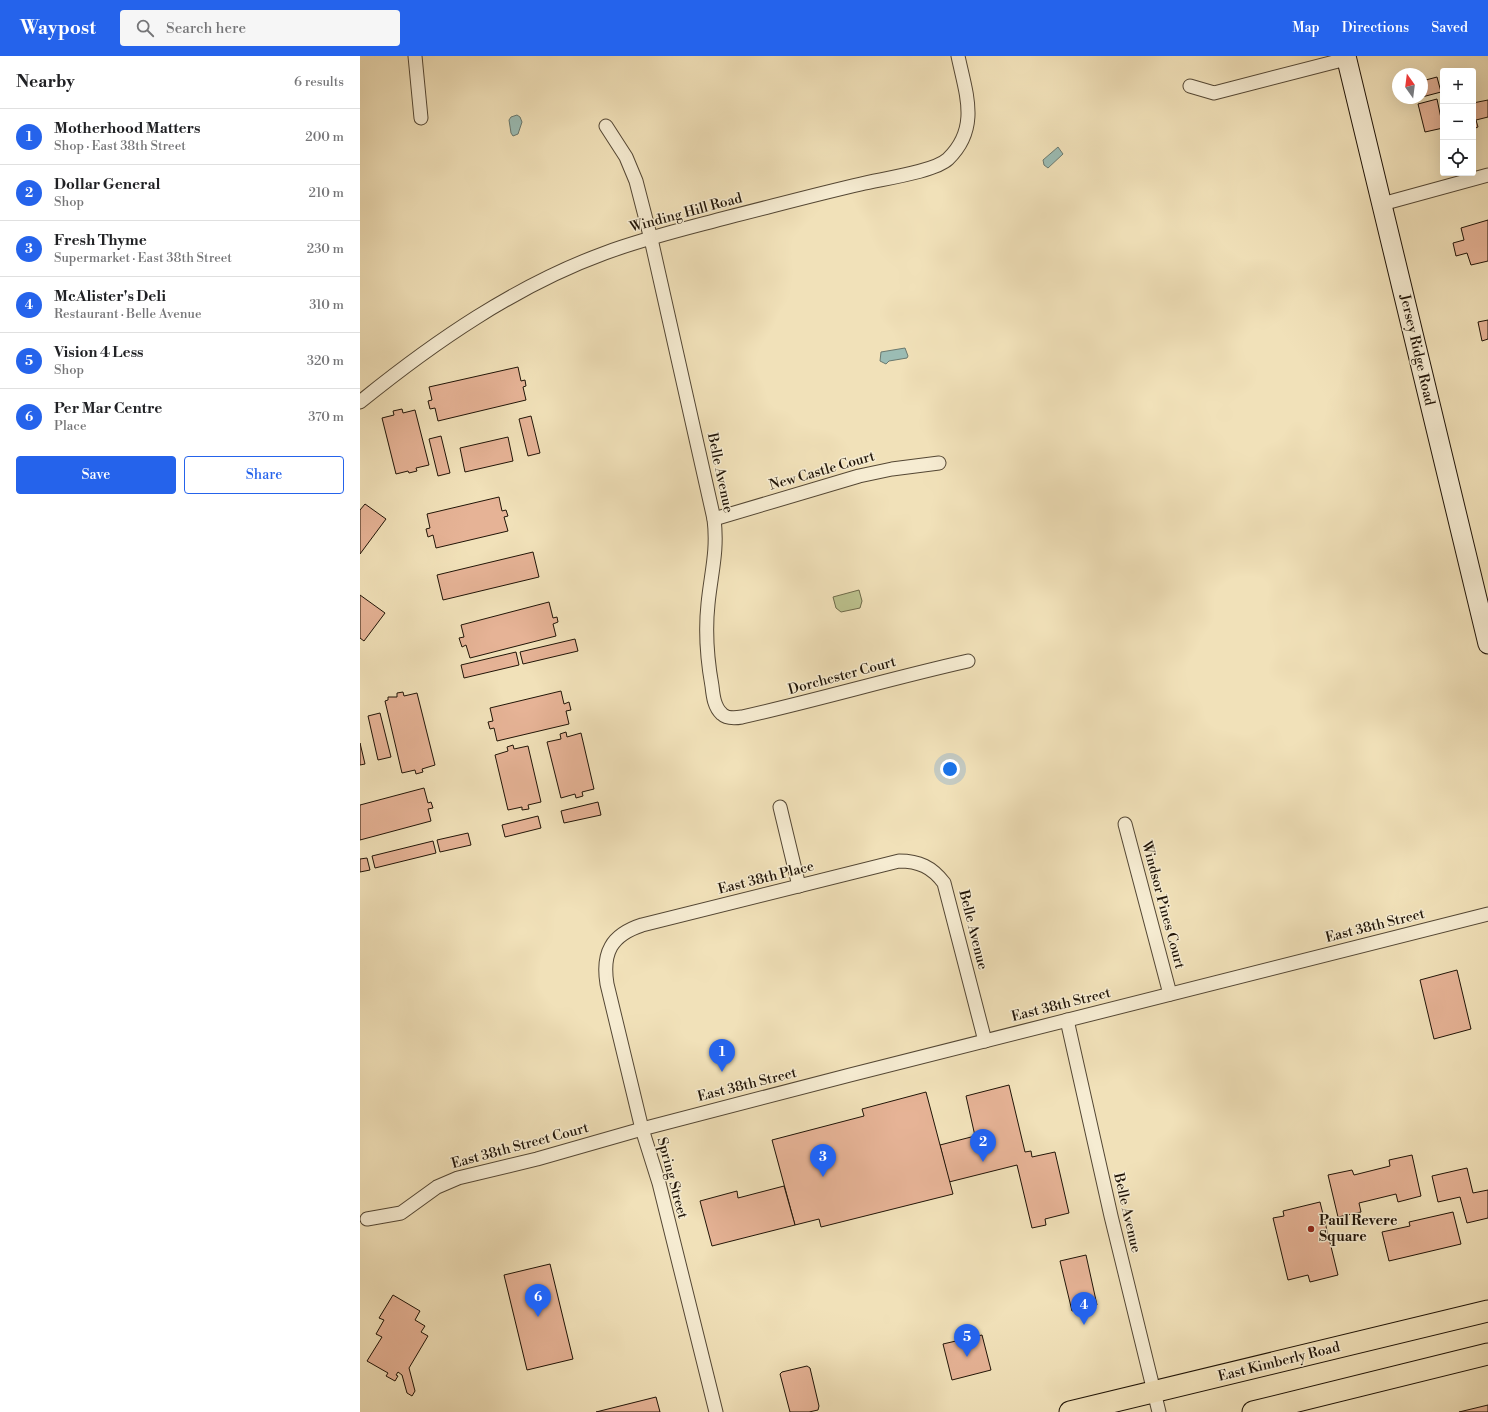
<!DOCTYPE html>
<meta charset="utf-8">
<style>
body{margin:0;font-family:"Libre Bodoni",serif;background:#f6f6f6;color:#202124}
.controls{position:absolute;right:12px;top:12px;display:grid;overflow:hidden;border-radius:4px;box-shadow:0 4px 16px #0002}
.controls button{width:36px;height:36px;display:grid;place-items:center;padding:0;border:0;border-bottom:1px solid #e0e0e0;background:#fff;color:#202124;font:20px sans-serif}
.compass{position:absolute;left:1032px;top:12px;width:36px;height:36px;border-radius:50%;background:#fff;box-shadow:0 4px 16px #0002;rotate:346deg}
.you{position:absolute;left:590px;top:713px;width:14px;height:14px;margin:-10px;border:3px solid #fff;border-radius:50%;background:#1a73e8;box-shadow:0 0 0 6px #1a73e833}
.badge{display:grid;place-items:center;width:26px;height:26px;border-radius:50%;background:#2563eb;color:#fff;font-size:13px;font-weight:700}
.pin{position:absolute;translate:-50% -33px;filter:drop-shadow(0 1px 2px #0008)}
.pin::after{content:'';position:absolute;top:21px;width:14px;height:12px;background:inherit;clip-path:polygon(0 0,100% 0,50% 100%)}
.list{margin:0;padding:0;list-style:none}
h2{display:flex;justify-content:space-between;align-items:center;height:52px;margin:0;padding:0 16px;font-size:17px}
h2 small{font-size:13px;font-weight:400;color:#757577}
.list li{display:grid;grid-template-columns:26px 1fr auto;gap:12px;align-items:center;box-sizing:border-box;height:56px;padding:0 16px;border-top:1px solid #e0e0e0}
.list b{display:block;font-size:15px;white-space:nowrap}
.list p{margin:0;font-size:13px;white-space:nowrap;color:#757577}
.list em{font-size:13px;font-style:normal;color:#757577}
.actions{display:flex;gap:8px;padding:12px 16px}
.actions a{flex:1;padding:9px 0;border:1px solid #2563eb;border-radius:4px;text-align:center;font-size:14px;color:#2563eb}
.actions .main{background:#2563eb;color:#fff}
.icon{flex:none;width:22px;height:22px;fill:none;stroke:currentColor;stroke-width:2;stroke-linecap:round;stroke-linejoin:round}
.map{position:relative;flex:none;width:1128px;height:1356px;overflow:hidden}
header{display:flex;align-items:center;gap:24px;box-sizing:border-box;height:56px;padding:0 20px;background:#2563eb;color:#fff}
header strong{font-size:19px}
nav{display:flex;gap:22px;margin-inline-start:auto;font-size:14px}
.search{width:280px;height:36px;background:#f6f6f6;display:flex;align-items:center;gap:10px;box-sizing:border-box;padding:0 14px;border-radius:4px;color:#757577;font-size:15px}
main{display:flex}
aside{flex:1;background:#fff}
.map>svg:first-child{display:block}
.green{fill:#bcc28e;stroke:#6e6b4a}
.water{fill:#9bbcb4;stroke:#6a796f}
.building{fill:#e6b396;stroke:#201407}
.lines{fill:none;stroke-linecap:round;stroke-linejoin:round}
.street-casing{stroke:#544734;stroke-width:15}
.secondary-casing{stroke:#201407;stroke-width:21}
.primary-casing{stroke:#201407;stroke-width:23}
.street{stroke:#f6ecd2;stroke-width:13}
.secondary{stroke:#f6ecd2;stroke-width:19}
.primary{stroke:#f1e1b9;stroke-width:21}
.poi-dot{fill:#8f2418;stroke:#f6ecd2;stroke-width:1.5}
.labels{text-anchor:middle;dominant-baseline:central;stroke-width:3;stroke-linejoin:round;paint-order:stroke}
.street-label{font-size:14px;fill:#201407;stroke:#f6ecd2}
.poi-label{font-size:14px;font-weight:bold;fill:#201407;stroke:#f6ecd2;text-anchor:start}
</style>
<header>
<strong>Waypost</strong>
<div class="search"><svg class="icon" aria-label="search" viewBox="0 0 24 24"><circle cx="10" cy="10" r="6"/><path d="M15 15l6 6"/></svg>Search here</div>
<nav><a>Map</a><a>Directions</a><a>Saved</a></nav>
</header>
<main>
<aside>
<h2>Nearby<small>6 results</small></h2>
<ul class="list">
<li><span class="badge">1</span><div><b>Motherhood Matters</b><p>Shop · East 38th Street</p></div><em>200 m</em></li>
<li><span class="badge">2</span><div><b>Dollar General</b><p>Shop</p></div><em>210 m</em></li>
<li><span class="badge">3</span><div><b>Fresh Thyme</b><p>Supermarket · East 38th Street</p></div><em>230 m</em></li>
<li><span class="badge">4</span><div><b>McAlister's Deli</b><p>Restaurant · Belle Avenue</p></div><em>310 m</em></li>
<li><span class="badge">5</span><div><b>Vision 4 Less</b><p>Shop</p></div><em>320 m</em></li>
<li><span class="badge">6</span><div><b>Per Mar Centre</b><p>Place</p></div><em>370 m</em></li>
</ul>
<div class="actions"><a class="main">Save</a><a>Share</a></div>
</aside>
<div class="map">
<svg width="1128" height="1356" viewBox="0 0 1128 1356">
<rect width="100%" height="100%" fill="#f1e1b9"/>
<filter id="stains"><feTurbulence type="fractalNoise" baseFrequency=".005" numOctaves="4"/><feColorMatrix values="0 0 0 0 .2 0 0 0 0 .09 0 0 0 0 .02 0 0 0 .5 -.17"/></filter>
<radialGradient id="worn" r=".72"><stop offset=".6" stop-color="#630" stop-opacity="0"/><stop offset="1" stop-color="#630" stop-opacity=".3"/></radialGradient>
<!-- green -->
<path class="green" d="M499,534L502,545L500,552L481,556L476,552L473,541Z"/>
<!-- water -->
<g class="water">
<path d="M157,59L160,61L162,66L158,78L153,80L151,77L149,64L151,61Z"/>
<path d="M698,91L703,98L688,112L684,109L683,104Z"/>
<path d="M545,292L548,300L547,302L529,305L526,308L520,305L521,296Z"/>
</g>
<!-- building -->
<g class="building">
<path d="M1077,21L1081,36L1062,41V25Z"/>
<path d="M1077,43L1083,72L1065,76L1058,48Z"/>
<path d="M1128,44V61L1116,64L1118,71L1113,73V47Z"/>
<path d="M1128,164V205L1111,209L1107,197L1096,200L1093,187L1104,184L1101,172Z"/>
<path d="M1128,264V283L1122,285L1118,266Z"/>
<path d="M158,311L161,325L165,324L166,330L163,331L166,344L78,365L75,352L70,353L68,345L72,344L69,331Z"/>
<path d="M42,353L43,357L55,354L69,409L56,412L57,415L49,417L48,415L36,418L22,362L34,359L33,355Z"/>
<path d="M171,360L180,397L168,400L159,363Z"/>
<path d="M81,380L90,417L78,420L69,383Z"/>
<path d="M148,381L153,405L105,416L100,392Z"/>
<path d="M139,441L142,455L146,454L148,460L144,461L148,475L76,492L73,479L68,481L66,473L70,472L67,458Z"/>
<path d="M5,448L26,463L0,498V454Z"/>
<path d="M173,496L179,521L83,544L77,519Z"/>
<path d="M0,539L25,557L4,585L0,582Z"/>
<path d="M189,546L193,562L197,561L198,566L193,568L196,580L110,602L106,589L102,591L99,582L104,581L101,569Z"/>
<path d="M215,583L218,595L163,608L160,596Z"/>
<path d="M156,596L159,609L104,622L101,609Z"/>
<path d="M201,635L204,648L209,646L211,654L206,655L209,668L137,685L134,672L130,673L128,666L133,665L130,652Z"/>
<path d="M43,636L44,640L57,637L75,709L62,713L63,716L56,718L55,714L42,717L25,645L28,644V641H37V637Z"/>
<path d="M20,657L31,701L18,704L8,660Z"/>
<path d="M206,676L207,681L221,677L234,733L222,736L223,740L216,742L215,738L201,742L187,686L201,683L200,678Z"/>
<path d="M0,687L5,708L0,709Z"/>
<path d="M153,689L154,693L168,690L181,746L168,749L169,753L162,754V751L148,754L135,699L148,695L147,691Z"/>
<path d="M64,732L68,747L71,746L73,752L68,753L71,765L0,784V749Z"/>
<path d="M238,746L241,759L204,767L201,755Z"/>
<path d="M178,760L181,772L145,781L142,769Z"/>
<path d="M108,777L111,789L80,796L77,784Z"/>
<path d="M73,785L76,797L15,812L12,800Z"/>
<path d="M7,802L10,814L0,816V803Z"/>
<path d="M1097,914L1111,973L1074,983L1060,924Z"/>
<path d="M649,1029L665,1096L671,1095L672,1101L695,1096L709,1157L685,1163L686,1169L672,1172L657,1109L589,1126L580,1089L615,1080L606,1040Z"/>
<path d="M566,1036L593,1138L461,1171L459,1163L435,1169L412,1084L504,1060L502,1053Z"/>
<path d="M1052,1099L1061,1140L1038,1146L1036,1138L999,1147L1001,1156L978,1161L968,1119L992,1114L994,1119L1030,1110L1029,1104Z"/>
<path d="M1107,1112L1113,1137L1128,1134V1162L1107,1167L1100,1141L1078,1146L1072,1120Z"/>
<path d="M424,1130L435,1169L352,1190L340,1145L377,1135L378,1142Z"/>
<path d="M960,1146L978,1219L950,1226L948,1219L928,1224L913,1162L924,1160L923,1155Z"/>
<path d="M1093,1156L1101,1188L1029,1205L1022,1176L1050,1170L1049,1166Z"/>
<path d="M726,1199L737,1249L712,1255L700,1205Z"/>
<path d="M190,1208L213,1303L167,1314L144,1219Z"/>
<path d="M33,1239L60,1255L55,1264L65,1270L61,1276L68,1280L49,1312L55,1335L52,1340L47,1337L42,1319L38,1316L36,1319L38,1320L35,1325L26,1320L28,1317L7,1305L22,1281L16,1278L24,1264L19,1262Z"/>
<path d="M622,1279L631,1314L592,1324L583,1288Z"/>
<path d="M447,1310L450,1312L459,1350L458,1354L449,1356H430L420,1318L422,1316Z"/>
<path d="M296,1341L300,1356H236Z"/>
<path d="M1128,1349V1356H1099Z"/>
</g>
<g class="lines">
<defs>
<g id="street">
<path d="M55,0L61,62"/>
<path d="M830,30L854,37L986,3"/>
<path d="M246,70L266,101L276,125L291,183L354,463C358,495 351,517 348,548C345,576 347,602 352,630C353,639 354,651 362,658C367,663 376,662 382,661C458,644 532,622 608,605"/>
<path d="M1022,148L1128,119"/>
<path d="M0,346C74,286 155,230 245,197C285,182 328,172 369,161C413,150 457,138 501,128C521,123 574,116 588,103C620,72 606,38 598,0"/>
<path d="M354,463L499,420L532,413L579,407"/>
<path d="M420,751L439,830"/>
<path d="M765,768L810,938"/>
<path d="M707,964L751,1160L799,1356"/>
<path d="M7,1163L41,1157L77,1131L98,1122L177,1103L282,1073L490,1019L1128,858"/>
<path d="M356,1356L299,1127L282,1073L247,928C242,897 251,879 282,869L539,805C559,805 572,811 584,827L625,985"/>
</g>
<path id="secondary" d="M986,0L1128,588"/>
<g id="primary">
<path d="M710,1356L1128,1255"/>
<path d="M893,1356L1128,1298"/>
</g>
</defs>
<!-- street casing -->
<use href="#street" class="street-casing"/>
<!-- secondary casing -->
<use href="#secondary" class="secondary-casing"/>
<!-- primary casing -->
<use href="#primary" class="primary-casing"/>
<!-- street -->
<use href="#street" class="street"/>
<!-- secondary -->
<use href="#secondary" class="secondary"/>
<!-- primary -->
<use href="#primary" class="primary"/>
</g>
<!-- markers -->
<circle class="poi-dot" cx="951" cy="1173" r="4"/>
<g class="labels">
<!-- street labels -->
<g class="street-label">
<text transform="translate(326 157) rotate(-15)">Winding Hill Road</text>
<text transform="translate(1057 294) rotate(77)">Jersey Ridge Road</text>
<text transform="translate(462 415) rotate(-16)">New Castle Court</text>
<text transform="translate(360 417) rotate(78)">Belle Avenue</text>
<text transform="translate(482 620) rotate(-15)">Dorchester Court</text>
<text transform="translate(406 822) rotate(-14)">East 38th Place</text>
<text transform="translate(803 849) rotate(75)">Windsor Pines Court</text>
<text transform="translate(1015 870) rotate(-14)">East 38th Street</text>
<text transform="translate(613 874) rotate(76)">Belle Avenue</text>
<text transform="translate(701 949) rotate(-14)">East 38th Street</text>
<text transform="translate(387 1029) rotate(-14)">East 38th Street</text>
<text transform="translate(160 1090) rotate(-15)">East 38th Street Court</text>
<text transform="translate(312 1122) rotate(75)">Spring Street</text>
<text transform="translate(767 1157) rotate(77)">Belle Avenue</text>
<text transform="translate(919 1306) rotate(-14)">East Kimberly Road</text>
</g>
<!-- poi labels -->
<g class="poi-label">
<text x="959" y="1165">Paul Revere<tspan x="959" dy="16">Square</tspan></text>
</g>
</g>
<rect width="100%" height="100%" filter="url(#stains)"/>
<rect width="100%" height="100%" fill="url(#worn)"/>
</svg>
<div class="controls">
<button>+</button>
<button>−</button>
<button><svg class="icon" aria-label="locate" viewBox="0 0 24 24"><circle cx="12" cy="12" r="6"/><path d="M12 2v4M12 18v4M2 12h4M18 12h4"/></svg></button>
</div>
<svg class="compass" viewBox="-18 -18 36 36"><path d="M0-13l5 13h-10z" fill="#e53935"/><path d="M0 13l5-13h-10z" fill="#757577"/></svg>
<div class="you"></div>
<div class="pin badge" style="left:362px;top:1016px">1</div>
<div class="pin badge" style="left:623px;top:1106px">2</div>
<div class="pin badge" style="left:463px;top:1121px">3</div>
<div class="pin badge" style="left:724px;top:1269px">4</div>
<div class="pin badge" style="left:607px;top:1301px">5</div>
<div class="pin badge" style="left:178px;top:1261px">6</div>
</div>
</main>
